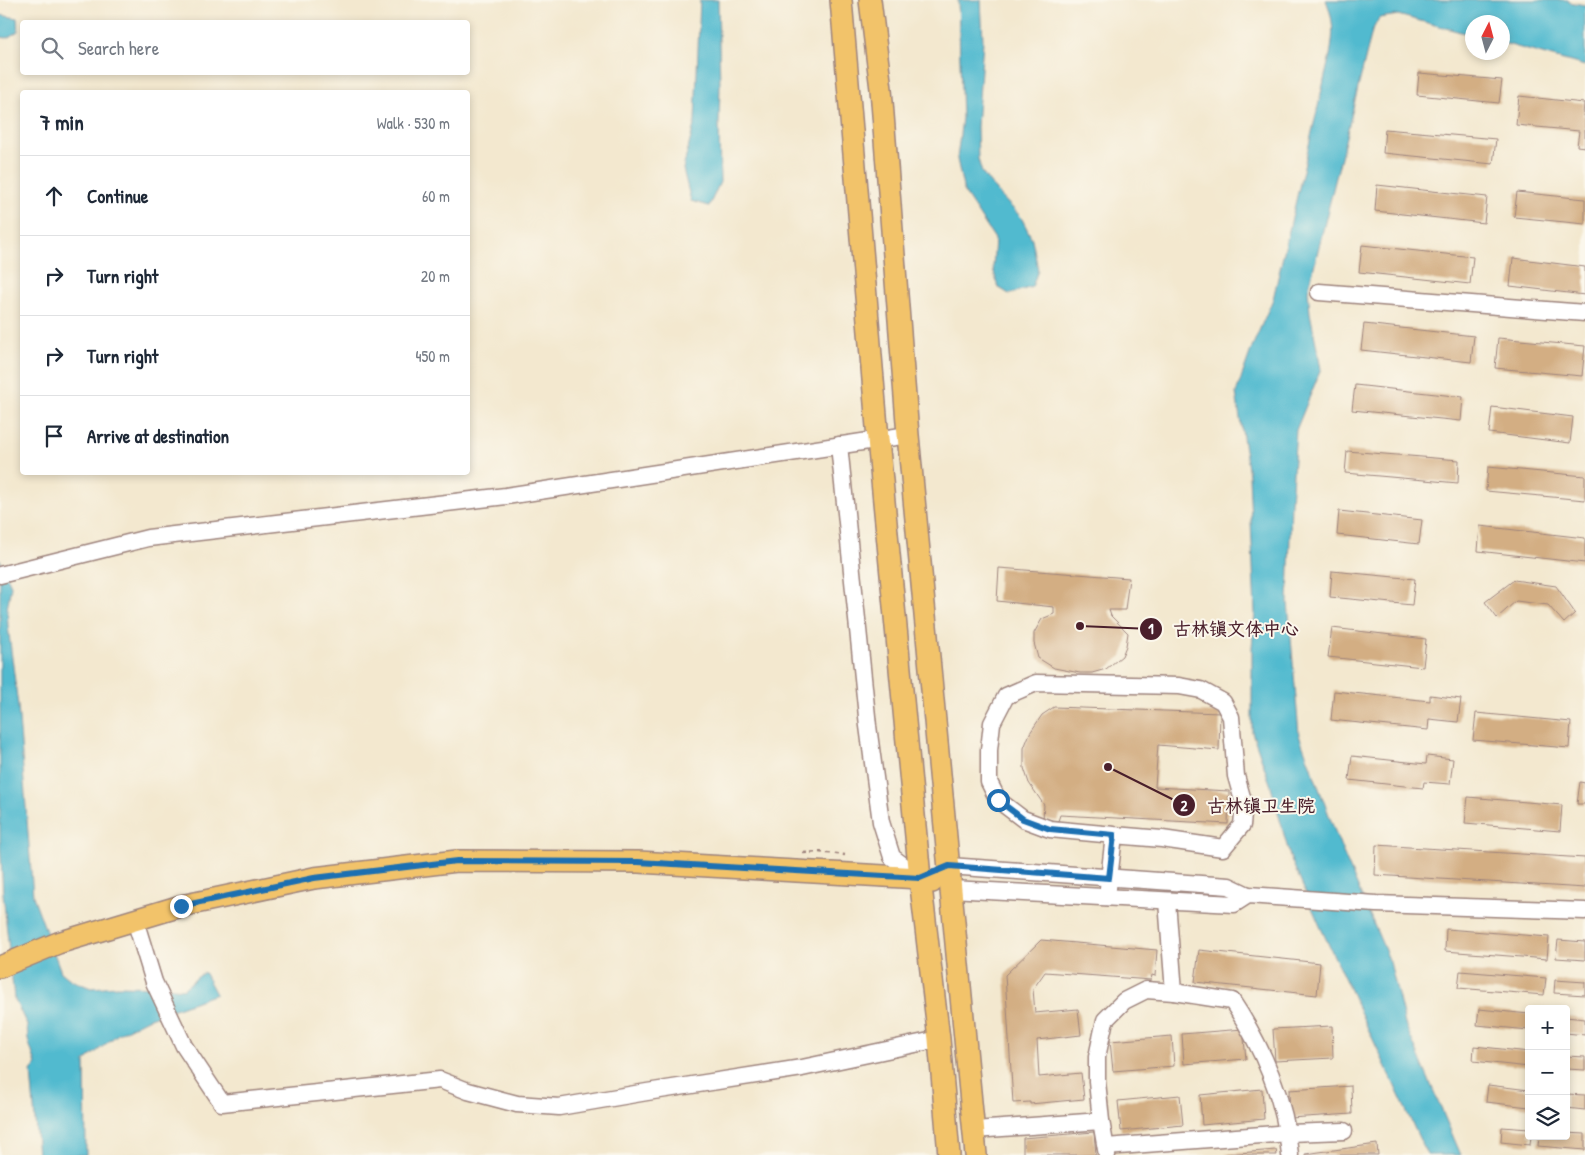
<!DOCTYPE html>
<meta charset="utf-8">
<style>
body{margin:0;font-family:"Patrick Hand","LXGW WenKai TC",sans-serif;background:#f6f6f7;color:#1f2937}
.controls{position:absolute;right:15px;bottom:15px;display:grid;overflow:hidden;border-radius:5px;box-shadow:0 2px 8px #0003}
.controls button{width:45px;height:45px;display:grid;place-items:center;padding:0;border:0;border-bottom:1px solid #e0e1e3;background:#fff;color:#1f2937;font:25px sans-serif}
.compass{position:absolute;left:1465px;top:15px;width:45px;height:45px;border-radius:50%;background:#fff;box-shadow:0 2px 8px #0003;rotate:6deg}
.stop{position:absolute;width:15px;height:15px;margin:-11px;border:4px solid #1f6fb2;border-radius:50%;background:#fff}
.stop.end{background:#1f6fb2;border-color:#fff;box-shadow:0 1px 5px #0008}
.list{margin:0;padding:0;list-style:none}
h2{display:flex;justify-content:space-between;align-items:center;height:65px;margin:0;padding:0 20px;font-size:21px}
h2 small{font-size:16px;font-weight:400;color:#747a83}
.list li{display:grid;grid-template-columns:32px 1fr auto;gap:15px;align-items:center;box-sizing:border-box;height:80px;padding:0 20px;border-top:1px solid #e0e1e3}
.list b{display:block;font-size:19px;white-space:nowrap}
.list em{font-size:16px;font-style:normal;color:#747a83}
.icon{flex:none;width:28px;height:28px;fill:none;stroke:currentColor;stroke-width:2;stroke-linecap:round;stroke-linejoin:round}
.map{position:relative;flex:none;width:1585px;height:1155px;overflow:hidden}
.search{position:absolute;background:#fff;box-shadow:0 2px 8px #0003;left:20px;top:20px;width:450px;height:55px;display:flex;align-items:center;gap:12px;box-sizing:border-box;padding:0 18px;border-radius:5px;color:#747a83;font-size:19px}
.panel{position:absolute;background:#fff;box-shadow:0 2px 8px #0003;left:20px;top:90px;width:450px;height:385px;border-radius:5px}
.map>svg:first-child{display:block}
.water{fill:#51bacf;stroke:#4e6c7d}
.building{fill:#d3ae83}
.lines{fill:none;stroke-linecap:round;stroke-linejoin:round}
.minor-casing{stroke:#9e847d;stroke-width:19}
.major-casing{stroke:#9e847d;stroke-width:24}
.path{stroke:#9e847d;stroke-width:2.5;stroke-dasharray:4 4;stroke-linecap:butt}
.minor{stroke:#fff;stroke-width:16}
.major{stroke:#f2c36a;stroke-width:21}
.route{stroke:#1f6fb2;stroke-width:6}
.leader{fill:none;stroke:#4a1f2b;stroke-width:2}
.callout-dot{fill:#4a1f2b;stroke:#fbf7ec;stroke-width:2}
.mark-label{font-size:15px;text-anchor:middle;font-weight:bold;fill:#fff}
.callout-label{font-size:18px;text-anchor:middle;font-weight:bold;fill:#4a1f2b;stroke:#fbf7ec;stroke-width:4;stroke-linejoin:round;paint-order:stroke}
</style>
<div class="map">
<svg width="1585" height="1155" viewBox="0 0 1585 1155">
<rect width="100%" height="100%" fill="#fbf7ec"/>
<filter id="ink" filterUnits="userSpaceOnUse"><feTurbulence type="fractalNoise" baseFrequency=".02" numOctaves="2"/><feDisplacementMap in="SourceGraphic" scale="10" xChannelSelector="R" yChannelSelector="G"/><feConvolveMatrix kernelMatrix="1 2 1 2 8 2 1 2 1" color-interpolation-filters="sRGB"/></filter>
<filter id="wash" filterUnits="userSpaceOnUse"><feTurbulence type="fractalNoise" baseFrequency=".0096" numOctaves="4" result="noise"/><feDisplacementMap in="SourceGraphic" scale="20" xChannelSelector="R" yChannelSelector="G"/><feGaussianBlur stdDeviation="1.12" result="paint"/><feColorMatrix in="noise" values="0 0 0 0 0 0 0 0 0 0 0 0 0 0 0 0 0 1.4 0 .05"/><feComposite in="paint" operator="in"/></filter>
<g filter="url(#wash)">
<rect width="100%" height="100%" fill="#f3e8cf"/>
<!-- water -->
<g class="water">
<path d="M700,0H718L720,86L719,123L720,182L709,206L691,201L683,169L695,121Z"/>
<path d="M958,0H981L983,41L977,127L978,159L982,173L998,193L1021,217L1032,239L1038,270L1032,287L1009,294L998,287L993,268L995,239L964,192L957,159L962,118Z"/>
<path d="M1326,0H1568L1569,2L1585,5V66L1503,43L1502,22H1472V35L1398,15L1379,18L1372,31L1308,291L1310,313L1321,369L1296,430L1291,502L1288,602L1299,735L1342,850L1390,962L1405,1024L1461,1155H1427L1320,926L1290,857L1271,786L1252,732V647L1255,613L1249,475L1236,393L1252,347L1273,299L1330,55C1334,34 1334,20 1326,0Z"/>
<path d="M0,15L17,18L18,31L7,38L0,37Z"/>
<path d="M0,559L11,586L7,609L8,626L18,706L33,896L61,972L71,980L91,988L117,986L166,987L183,989L204,972L216,994L147,1019L118,1034L85,1061L86,1155H38L31,1072L36,1064L28,1040L27,1025L14,998L3,893L0,840Z"/>
</g>
<g id="blocks">
<!-- building -->
<g class="building">
<path d="M1419,73L1502,80L1499,103L1417,95Z"/>
<path d="M1519,96L1584,103L1583,116H1585V147L1577,146L1579,131L1516,125Z"/>
<path d="M1385,129L1496,139L1493,164L1383,153Z"/>
<path d="M1377,185L1487,197L1484,223L1375,211Z"/>
<path d="M1517,192L1585,199V224L1514,217Z"/>
<path d="M1362,245L1473,257L1470,284L1359,272Z"/>
<path d="M1513,258L1585,267V295L1510,286Z"/>
<path d="M1364,324L1474,336L1471,362L1361,350Z"/>
<path d="M1498,338L1585,346L1582,376L1495,368Z"/>
<path d="M1355,385L1463,397L1461,421L1352,410Z"/>
<path d="M1492,407L1573,417L1570,443L1489,433Z"/>
<path d="M1347,451L1459,460L1458,483L1345,473Z"/>
<path d="M1488,467L1585,476V500L1486,491Z"/>
<path d="M1339,511L1422,520L1419,544L1337,535Z"/>
<path d="M1480,526L1585,538V563L1478,551Z"/>
<path d="M999,568L1129,578L1125,610H1109L1111,616L1128,633L1126,646L1122,656L1106,669L1092,673H1080L1054,668L1038,658L1034,643V633L1042,619L1054,614V607L997,601Z"/>
<path d="M1332,571L1415,579L1412,605L1330,597Z"/>
<path d="M1514,580L1556,586L1575,613L1564,623L1548,605L1516,601L1497,618L1485,602Z"/>
<path d="M1332,628L1426,639L1423,667L1328,657Z"/>
<path d="M1334,691L1430,701V695L1461,699L1458,722L1429,719L1428,730L1331,720Z"/>
<path d="M1054,707L1220,713L1219,750L1158,745L1155,787L1229,791L1228,824L1060,815L1058,821L1043,819L1044,805L1029,783L1024,768V748L1030,733L1042,715Z"/>
<path d="M1476,713L1571,722L1569,748L1473,740Z"/>
<path d="M1352,756L1426,764L1427,756L1453,759L1450,784L1424,782L1423,788L1349,780Z"/>
<path d="M1580,782L1585,783V804H1577Z"/>
<path d="M1468,797L1562,805L1560,831L1465,823Z"/>
<path d="M1376,845L1585,858V888L1375,875Z"/>
<path d="M1446,929L1549,937L1547,959L1445,951Z"/>
<path d="M1041,940L1157,950L1155,976L1152,975L1151,980L1045,972L1033,989L1035,1013L1078,1009L1081,1035L1037,1040L1039,1077L1081,1073L1084,1099L1030,1104V1102L1013,1103L1005,975Z"/>
<path d="M1558,940L1585,942V960L1556,958Z"/>
<path d="M1199,950L1320,963L1317,995L1195,982Z"/>
<path d="M1460,971L1546,978L1544,995L1458,988Z"/>
<path d="M1555,980L1585,982V995L1554,993Z"/>
<path d="M1479,1009L1529,1014V1030L1477,1025Z"/>
<path d="M1566,1017L1585,1019V1035L1566,1033Z"/>
<path d="M1332,1026L1333,1058L1275,1061L1273,1029Z"/>
<path d="M1243,1029L1246,1059L1184,1064L1182,1034Z"/>
<path d="M1172,1036L1174,1066L1113,1071L1110,1041Z"/>
<path d="M1474,1046L1529,1052V1067L1473,1061Z"/>
<path d="M1566,1056L1585,1057V1070L1566,1069Z"/>
<path d="M1488,1085L1529,1090V1107L1486,1102Z"/>
<path d="M1351,1086L1352,1114L1290,1118L1289,1090Z"/>
<path d="M1262,1089L1264,1119L1202,1125L1200,1095Z"/>
<path d="M1566,1094L1585,1095V1110L1566,1108Z"/>
<path d="M1180,1095L1183,1125L1121,1131L1118,1101Z"/>
<path d="M1502,1127L1529,1129V1136H1531L1530,1145L1501,1142Z"/>
<path d="M1094,1132L1096,1155H1023V1138Z"/>
<path d="M1566,1133L1585,1134V1150L1538,1146L1539,1136H1566Z"/>
<path d="M1377,1144L1378,1155H1305V1154Z"/>
<path d="M1276,1150L1277,1155H1226V1154Z"/>
</g>
</g>
</g>
<g filter="url(#ink)">
<use href="#blocks" fill-opacity="0" stroke="#9e847d" stroke-width="1"/>
<g class="lines">
<defs>
<g id="minor">
<path d="M1319,292L1585,313"/>
<path d="M839,445L868,726L881,822L892,857L920,878"/>
<path d="M0,575L148,538L506,496L908,435"/>
<path d="M949,866L1229,886L1248,895"/>
<path d="M951,889L1234,904L1248,895L1376,904L1585,911"/>
<path d="M1107,897L1114,835L1162,839L1223,848L1242,825L1244,804L1236,776L1231,717L1223,702L1201,690L1179,686L1036,683L1006,696L992,723L989,750V782L998,800L1023,819L1050,829L1114,835"/>
<path d="M1167,901L1174,992L1232,1001C1262,1046 1286,1101 1290,1155"/>
<path d="M135,920L154,982L184,1046L222,1103L440,1080L468,1091L517,1104L559,1107L647,1092L802,1068L939,1039"/>
<path d="M974,1130L1101,1121"/>
<path d="M1106,1147L1289,1133L1344,1131"/>
<path d="M1107,1155L1101,1121L1097,1081V1057L1105,1020L1124,1001L1146,990L1174,992"/>
</g>
<g id="major">
<path d="M841,0L878,439L920,878L939,1039L949,1155"/>
<path d="M870,0L881,89L908,435L976,1155"/>
<path d="M0,967L58,943L181,906L314,878L457,861L638,862L920,878L932,882"/>
</g>
</defs>
<!-- minor casing -->
<use href="#minor" class="minor-casing"/>
<!-- major casing -->
<use href="#major" class="major-casing"/>
<!-- path -->
<path class="path" d="M803,853L819,852L845,855"/>
<!-- minor -->
<use href="#minor" class="minor"/>
<!-- major -->
<use href="#major" class="major"/>
</g>
</g>
<g class="lines" filter="url(#ink)">
<!-- route -->
<path class="route" d="M181,906L314,878L457,861L638,862L920,878L949,866L1109,878L1114,835L1050,829L1023,819L998,800"/>
</g>
<!-- callouts -->
<path class="leader" d="M1080 626L1151 629M1108 767L1184 805"/>
<g class="callout-dot">
<circle cx="1080" cy="626" r="5"/>
<circle cx="1108" cy="767" r="5"/>
<circle cx="1151" cy="629" r="12"/>
<circle cx="1184" cy="805" r="12"/>
</g>
<g class="mark-label">
<text x="1151" y="634">1</text>
<text x="1184" y="811">2</text>
</g>
<g class="callout-label">
<text x="1236" y="635">古林镇文体中心</text>
<text x="1261" y="812">古林镇卫生院</text>
</g>
</svg>
<div class="controls">
<button>+</button>
<button>−</button>
<button><svg class="icon" aria-label="layers" viewBox="0 0 24 24"><path d="M12 4l9 5-9 5-9-5zM3 14l9 5 9-5"/></svg></button>
</div>
<svg class="compass" viewBox="-18 -18 36 36"><path d="M0-13l5 13h-10z" fill="#e53935"/><path d="M0 13l5-13h-10z" fill="#747a83"/></svg>
<div class="stop" style="left:998px;top:800px"></div>
<div class="stop end" style="left:181px;top:906px"></div>
<div class="search"><svg class="icon" aria-label="search" viewBox="0 0 24 24"><circle cx="10" cy="10" r="6"/><path d="M15 15l6 6"/></svg>Search here</div>
<section class="panel">
<h2>7 min<small>Walk · 530 m</small></h2>
<ul class="list">
<li><svg class="icon" aria-label="ahead" viewBox="0 0 24 24"><path d="M12 20V5M6 11l6-6 6 6"/></svg><div><b>Continue</b></div><em>60 m</em></li>
<li><svg class="icon" aria-label="right" viewBox="0 0 24 24"><path d="M7 20v-9h11M14 6l5 5-5 5"/></svg><div><b>Turn right</b></div><em>20 m</em></li>
<li><svg class="icon" aria-label="right" viewBox="0 0 24 24"><path d="M7 20v-9h11M14 6l5 5-5 5"/></svg><div><b>Turn right</b></div><em>450 m</em></li>
<li><svg class="icon" aria-label="arrive" viewBox="0 0 24 24"><path d="M6 21V4h12l-3 4 3 4H6"/></svg><div><b>Arrive at destination</b></div></li>
</ul>
</section>
</div>
